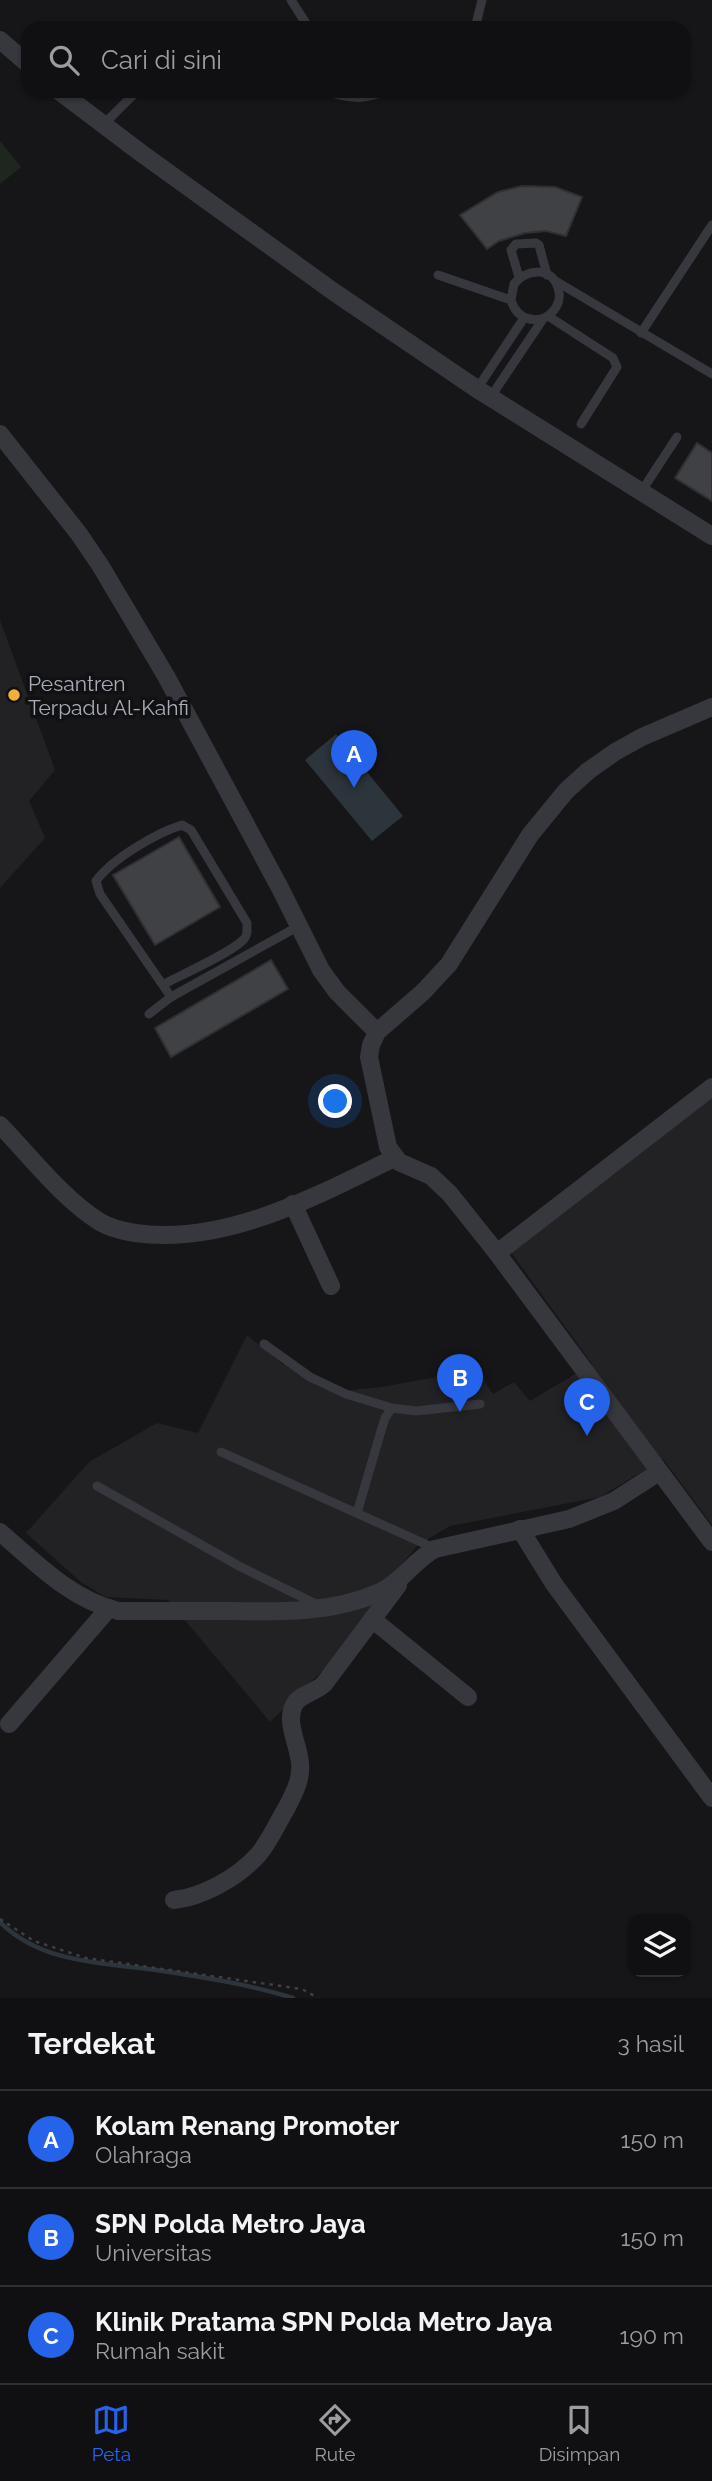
<!DOCTYPE html>
<html lang="id">
<style>
body{margin:0;font-family:Raleway,sans-serif;background:#1e1e20;color:#f1f3f6}
.controls{position:absolute;right:21px;bottom:21px;display:grid;overflow:hidden;border-radius:14px;box-shadow:0 2px 5px #0004}
.controls button{width:63px;height:63px;display:grid;place-items:center;padding:0;border:0;border-bottom:2px solid #303032;background:#101012;color:#f1f3f6;font:35px sans-serif}
.you{position:absolute;left:336px;top:1102px;width:24px;height:24px;margin:-18px;border:5px solid #fff;border-radius:50%;background:#1a73e8;box-shadow:0 0 0 10px #1a73e833}
.badge{display:grid;place-items:center;width:46px;height:46px;border-radius:50%;background:#2563eb;color:#fff;font-size:23px;font-weight:700}
.pin{position:absolute;translate:-50% -58px;filter:drop-shadow(0 2px 4px #0008)}
.pin::after{content:'';position:absolute;top:37px;width:24px;height:21px;background:inherit;clip-path:polygon(0 0,100% 0,50% 100%)}
.list{margin:0;padding:0;list-style:none}
h2{display:flex;justify-content:space-between;align-items:center;height:91px;margin:0;padding:0 28px;font-size:30px}
h2 small{font-size:23px;font-weight:400;color:#9c9d9f}
.list li{display:grid;grid-template-columns:46px 1fr auto;gap:21px;align-items:center;box-sizing:border-box;height:98px;padding:0 28px;border-top:2px solid #303032}
.list b{display:block;font-size:26px;white-space:nowrap}
.list p{margin:0;font-size:23px;white-space:nowrap;color:#9c9d9f}
.list em{font-size:23px;font-style:normal;color:#9c9d9f}
.icon{flex:none;width:38px;height:38px;fill:none;stroke:currentColor;stroke-width:2;stroke-linecap:round;stroke-linejoin:round}
.map{position:relative;flex:none;width:712px;height:1998px;overflow:hidden}
.search{position:absolute;background:#101012;box-shadow:0 2px 5px #0004;left:21px;right:21px;top:21px;height:77px;display:flex;align-items:center;gap:18px;box-sizing:border-box;padding:0 24px;border-radius:21px;color:#9c9d9f;font-size:26px}
.sheet{height:385px;background:#101012}
nav{display:flex;justify-content:space-around;align-items:center;box-sizing:border-box;height:98px;border-top:2px solid #303032;background:#101012;font-size:19px;color:#9c9d9f}
nav a{display:grid;justify-items:center;gap:4px}
nav .on{color:#2563eb}
.map>svg:first-child{display:block}
.built{fill:#222225}
.green{fill:#1e261f}
.water{fill:#2c353c}
.lines{fill:none;stroke-linecap:round;stroke-linejoin:round}
.stream{stroke:#2c353c;stroke-width:4.5}
.building{fill:#404145;stroke:#303034;stroke-width:2}
.path{stroke:#3d3f44;stroke-width:2.5;stroke-dasharray:3.5 5;stroke-linecap:butt}
.lane{stroke:#37383d;stroke-width:9}
.street{stroke:#37383d;stroke-width:18}
.poi-dot{fill:#f2b134;stroke:#111113;stroke-width:2.5}
.labels{text-anchor:middle;dominant-baseline:central;stroke-width:7;stroke-linejoin:round;paint-order:stroke}
.poi-label{font-size:21px;fill:#a8adb8;stroke:#111113;text-anchor:start}
</style>
<div class="map">
<svg width="712" height="1998" viewBox="0 0 712 1998">
<rect width="100%" height="100%" fill="#161618"/>
<!-- built -->
<g class="built">
<path d="M0,620L55,770L29,801L45,838L0,888Z"/>
<path d="M712,1088V1525L663,1459L600,1497L450,1526L418,1545L387,1581L361,1633L270,1722L168,1600L106,1597L82,1583L26,1533L89,1462L157,1423L198,1433L247,1335L281,1363L333,1392L381,1387L477,1370L493,1394L514,1382L530,1401L592,1364L505,1244Z"/>
</g>
<!-- green -->
<path class="green" d="M0,141L21,167L0,184Z"/>
<!-- water -->
<path class="water" d="M336,734L403,816L372,841L305,760Z"/>
<g class="lines">
<!-- stream -->
<path class="stream" d="M0,1922C41,1963 102,1963 156,1970C202,1977 248,1984 293,1998"/>
</g>
<!-- building -->
<g class="building">
<path d="M522,186L555,187L582,197L566,236L546,231L525,233L499,241L487,249L460,215L498,192Z"/>
<path d="M697,443L712,453V501L675,478Z"/>
<path d="M179,837L220,907L155,945L113,875Z"/>
<path d="M271,960L288,989L171,1057L155,1028Z"/>
</g>
<g class="lines">
<!-- path -->
<path class="path" d="M0,1919L34,1941L86,1958L302,1989L318,1998"/>
<!-- lane -->
<g class="lane">
<path d="M291,0L309,28"/>
<path d="M475,28L482,0"/>
<path d="M324,91C351,99 361,100 388,91"/>
<path d="M103,125L137,91"/>
<path d="M438,275L511,300C514,310 519,317 530,319C547,323 564,306 558,288C552,266 525,269 514,284L511,300"/>
<path d="M519,277L511,250L516,244L536,243L539,245L547,275"/>
<path d="M554,280L712,374"/>
<path d="M548,316L613,358L617,367L581,424"/>
<path d="M641,333L712,225"/>
<path d="M477,389L524,318"/>
<path d="M490,398L543,319"/>
<path d="M641,492L677,437"/>
<path d="M164,984C181,975 233,952 244,939C248,935 247,929 247,923L191,830L182,825C156,833 112,859 96,881L100,894L171,997"/>
<path d="M149,1014L171,997L299,926"/>
<path d="M264,1344L310,1377L346,1394L392,1408"/>
<path d="M221,1452L434,1548"/>
<path d="M97,1486L239,1566L320,1606"/>
<path d="M357,1513L381,1431L385,1418L392,1408L416,1411L480,1404"/>
</g>
<!-- street -->
<g class="street">
<path d="M0,40L28,64"/>
<path d="M59,91L141,153L334,292L477,389L712,536"/>
<path d="M0,434L79,534L100,565L166,676L280,888L321,970L337,992L377,1032"/>
<path d="M712,707L642,737L615,752L588,771L566,791L530,835L449,964L423,992L377,1032L371,1045L369,1057L388,1147L399,1162L431,1176L450,1194L497,1253L712,1542"/>
<path d="M0,1125C30,1156 63,1199 100,1222C110,1228 123,1231 135,1233C224,1246 317,1196 394,1158"/>
<path d="M293,1204L331,1286"/>
<path d="M497,1253L712,1087"/>
<path d="M520,1529L554,1584L712,1798"/>
<path d="M0,1532C36,1563 70,1599 118,1611C155,1611 193,1611 231,1611C282,1612 333,1613 380,1592C402,1582 414,1560 435,1549L569,1519L614,1501L659,1472"/>
<path d="M372,1619L468,1697"/>
<path d="M9,1724L109,1608"/>
<path d="M174,1900C203,1897 238,1877 258,1855C269,1842 277,1824 286,1809C293,1795 302,1780 300,1763C299,1746 285,1722 294,1705C299,1694 315,1693 324,1684L398,1585"/>
</g>
</g>
<!-- markers -->
<circle class="poi-dot" cx="14" cy="695" r="7"/>
<g class="labels">
<!-- poi labels -->
<g class="poi-label">
<text x="28" y="683">Pesantren<tspan x="28" dy="24">Terpadu Al-Kahfi</tspan></text>
</g>
</g>
</svg>
<div class="controls">
<button><svg class="icon" aria-label="layers" viewBox="0 0 24 24"><path d="M12 4l9 5-9 5-9-5zM3 14l9 5 9-5"/></svg></button>
</div>
<div class="you"></div>
<div class="pin badge" style="left:354px;top:788px">A</div>
<div class="pin badge" style="left:460px;top:1412px">B</div>
<div class="pin badge" style="left:587px;top:1436px">C</div>
<div class="search"><svg class="icon" aria-label="search" viewBox="0 0 24 24"><circle cx="10" cy="10" r="6"/><path d="M15 15l6 6"/></svg>Cari di sini</div>
</div>
<section class="sheet">
<h2>Terdekat<small>3 hasil</small></h2>
<ul class="list">
<li><span class="badge">A</span><div><b>Kolam Renang Promoter</b><p>Olahraga</p></div><em>150 m</em></li>
<li><span class="badge">B</span><div><b>SPN Polda Metro Jaya</b><p>Universitas</p></div><em>150 m</em></li>
<li><span class="badge">C</span><div><b>Klinik Pratama SPN Polda Metro Jaya</b><p>Rumah sakit</p></div><em>190 m</em></li>
</ul>
</section>
<nav>
<a class="on"><svg class="icon" aria-label="map" viewBox="0 0 24 24"><path d="M3 6l6-2 6 2 6-2v14l-6 2-6-2-6 2zM9 4v14M15 6v14"/></svg>Peta</a>
<a><svg class="icon" aria-label="directions" viewBox="0 0 24 24"><path d="M12 3l9 9-9 9-9-9zM9 14v-3h6M13 9l2 2-2 2"/></svg>Rute</a>
<a><svg class="icon" aria-label="saved" viewBox="0 0 24 24"><path d="M7 4h10v16l-5-4-5 4z"/></svg>Disimpan</a>
</nav>
